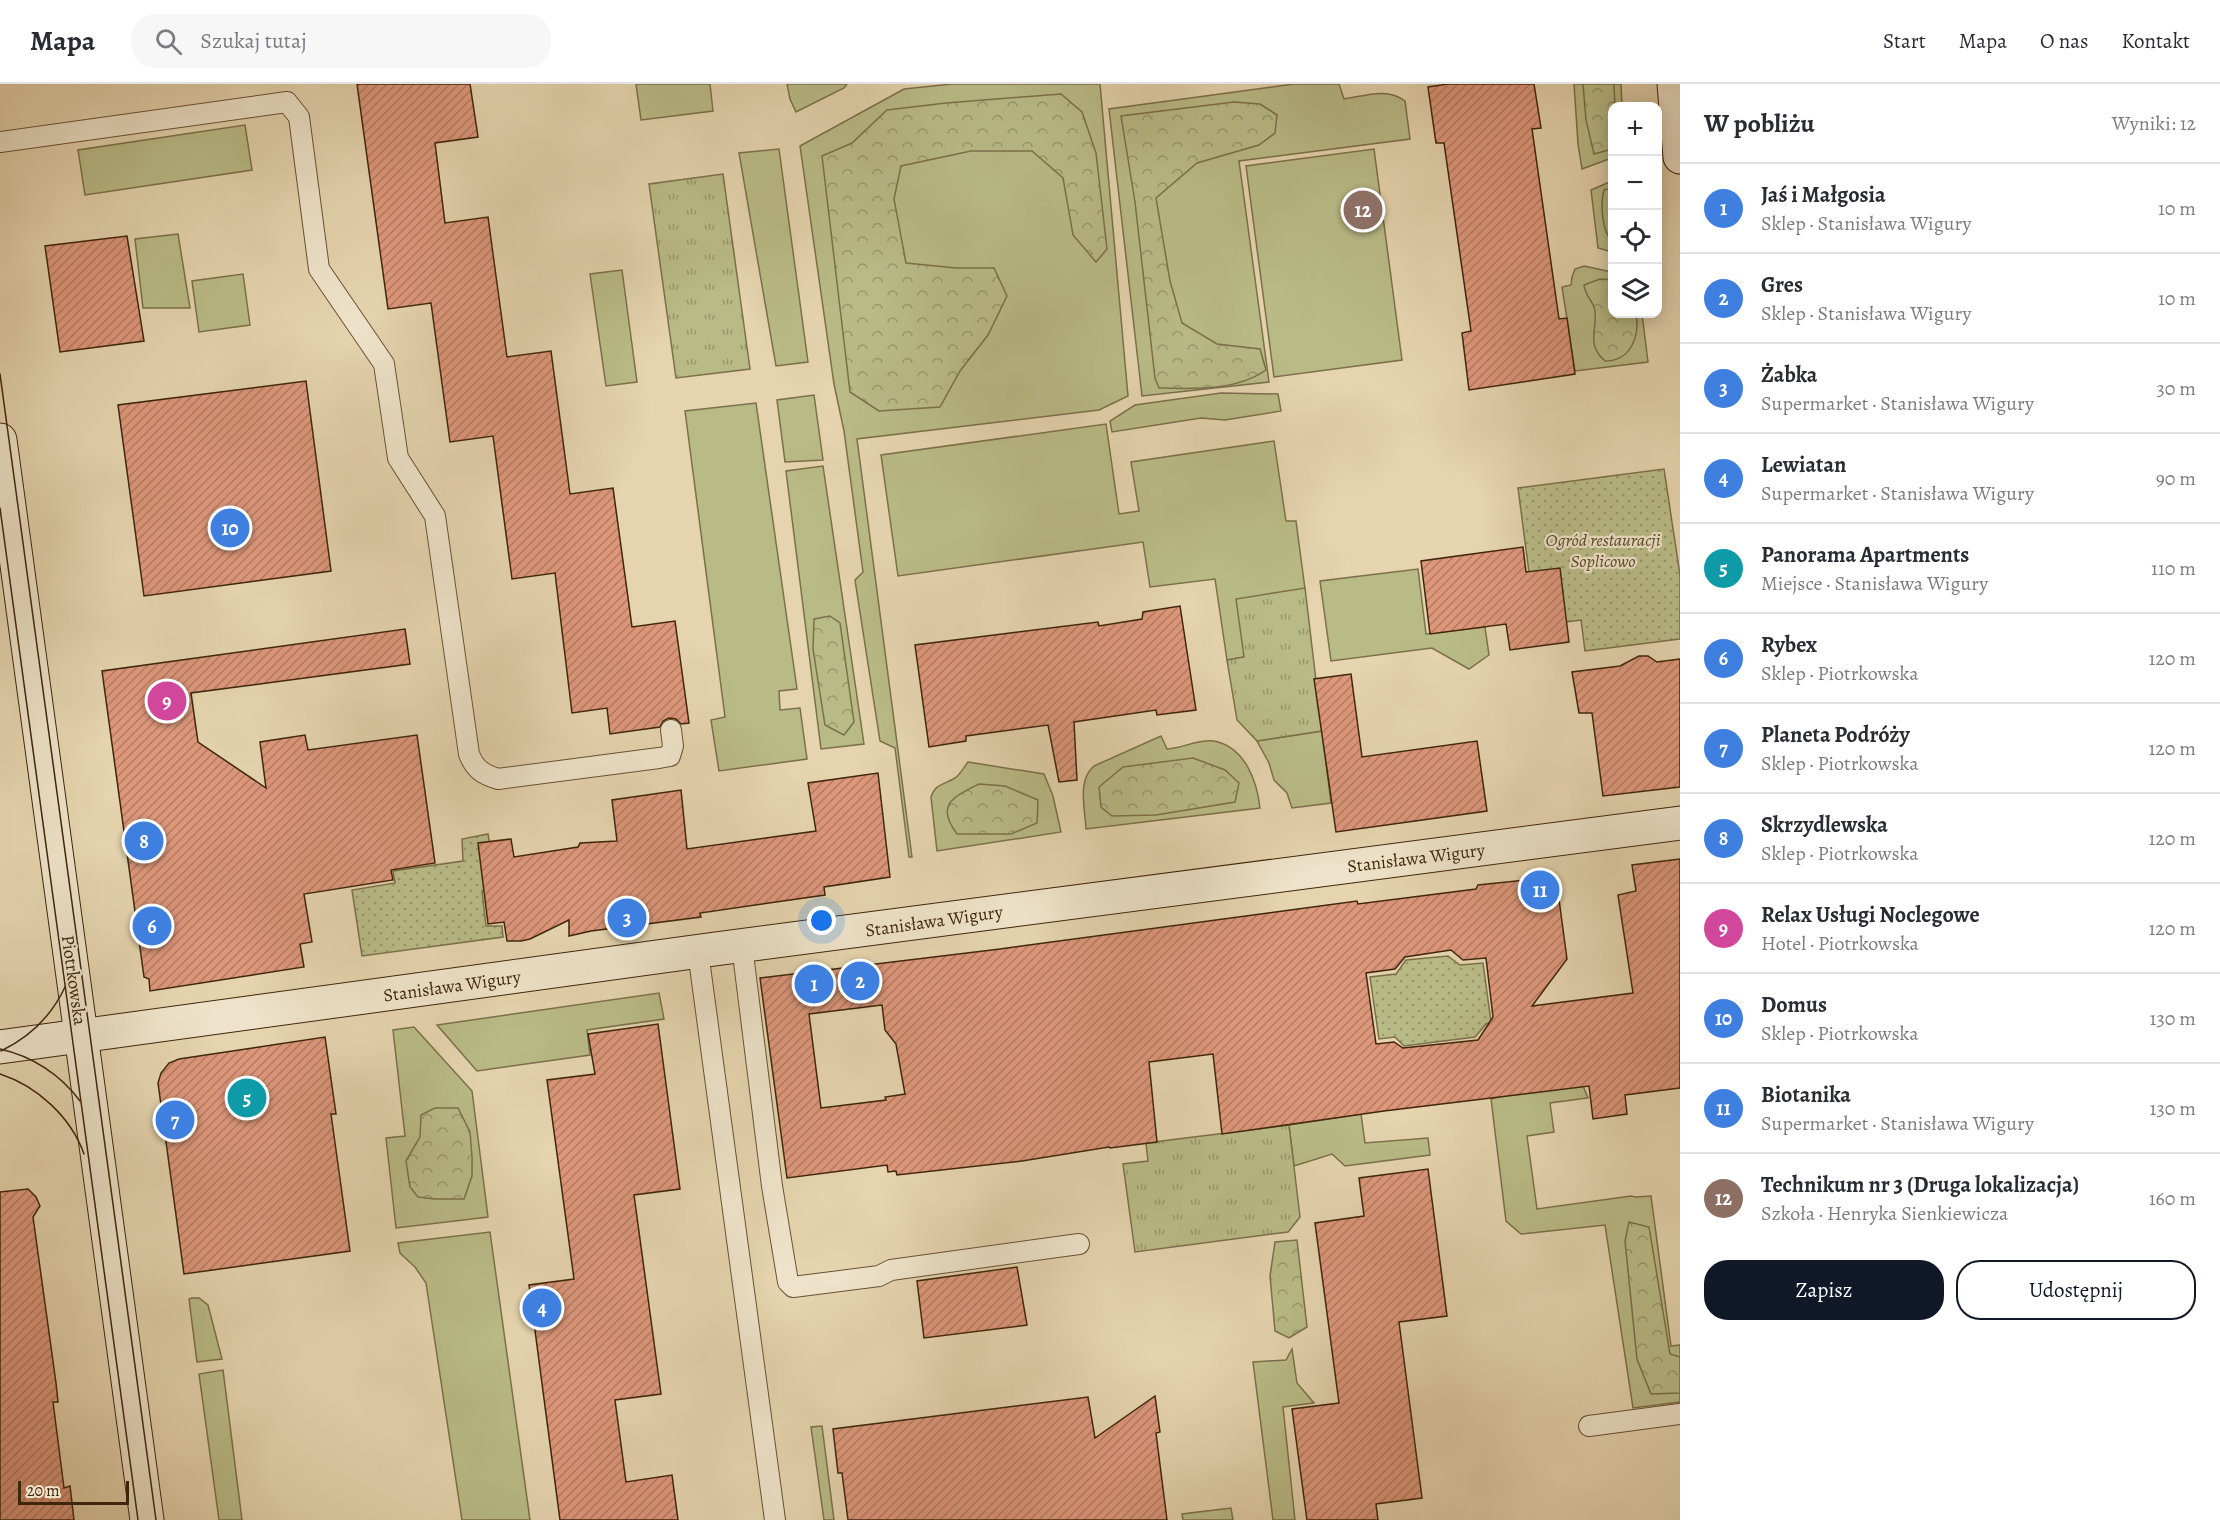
<!DOCTYPE html>
<html lang="pl">
<meta charset="utf-8">
<style>
body{margin:0;font-family:Alegreya,serif;background:#f7f7f7;color:#2b2b33}
.controls{position:absolute;right:18px;top:18px;display:grid;overflow:hidden;border-radius:12px;box-shadow:0 3px 15px #0003}
.controls button{width:54px;height:54px;display:grid;place-items:center;padding:0;border:0;border-bottom:2px solid #e1e1e2;background:#fff;color:#2b2b33;font:30px sans-serif}
.scale{position:absolute;left:18px;bottom:15px;width:111px;box-sizing:border-box;padding-left:6px;border:3px solid #3f250b;border-top:0;font-size:16px;line-height:21px;white-space:nowrap;color:#3f250b;-webkit-text-stroke:4px #eee3ca;paint-order:stroke}
.you{position:absolute;left:822px;top:837px;width:21px;height:21px;margin:-15px;border:4px solid #fff;border-radius:50%;background:#1a73e8;box-shadow:0 0 0 9px #1a73e833}
.badge{display:grid;place-items:center;width:39px;height:39px;border-radius:50%;background:#111827;color:#fff;font-size:20px;font-weight:700}
.pin{position:absolute;translate:-50% -50%;border:3px solid #fff;box-shadow:0 2px 6px #0006}
.list{margin:0;padding:0;list-style:none}
h2{display:flex;justify-content:space-between;align-items:center;height:78px;margin:0;padding:0 24px;font-size:26px}
h2 small{font-size:20px;font-weight:400;color:#7c7c81}
.list li{display:grid;grid-template-columns:39px 1fr auto;gap:18px;align-items:center;box-sizing:border-box;height:90px;padding:0 24px;border-top:2px solid #e1e1e2}
.list b{display:block;font-size:22px;white-space:nowrap}
.list p{margin:0;font-size:20px;white-space:nowrap;color:#7c7c81}
.list em{font-size:20px;font-style:normal;color:#7c7c81}
.actions{display:flex;gap:12px;padding:18px 24px}
.actions a{flex:1;padding:14px 0;border:2px solid #111827;border-radius:24px;text-align:center;font-size:21px;color:#111827}
.actions .main{background:#111827;color:#fff}
.icon{flex:none;width:33px;height:33px;fill:none;stroke:currentColor;stroke-width:2;stroke-linecap:round;stroke-linejoin:round}
.map{position:relative;flex:none;width:1680px;height:1436px;overflow:hidden}
header{display:flex;align-items:center;gap:36px;box-sizing:border-box;height:84px;padding:0 30px;background:#fff;border-bottom:2px solid #e1e1e2}
header strong{font-size:28px}
nav{display:flex;gap:33px;margin-inline-start:auto;font-size:21px}
.search{width:420px;height:54px;background:#f7f7f7;display:flex;align-items:center;gap:15px;box-sizing:border-box;padding:0 21px;border-radius:24px;color:#7c7c81;font-size:22px}
main{display:flex}
aside{flex:1;background:#fff}
.map>svg:first-child{display:block}
.grass{fill:#b9bb87;stroke:#7c7049;stroke-width:1.5}
.forest{fill:url(#forest-crowns);stroke:#7c7049;stroke-width:1.5}
.park{fill:url(#park-tufts);stroke:#7c7049;stroke-width:1.5}
.garden{fill:url(#garden-dots);stroke:#7c7049;stroke-width:1.5}
.building{fill:url(#building-hatch);stroke:#3f250b;stroke-width:1.5;fill-rule:evenodd}
.lines{fill:none;stroke-linecap:round;stroke-linejoin:round}
.lane-casing{stroke:#685134;stroke-width:22}
.secondary-casing{stroke:#3f250b;stroke-width:35}
.lane{stroke:#eee3ca;stroke-width:20}
.secondary{stroke:#eee3ca;stroke-width:33}
.tram{stroke:#3f250b;stroke-width:1.5}
.labels{text-anchor:middle;dominant-baseline:central;stroke-width:4.5;stroke-linejoin:round;paint-order:stroke}
.park-label{font-size:18px;font-style:italic;fill:#5e4a2a;stroke:#eee3ca}
.street-label{font-size:18px;fill:#3f250b;stroke:#eee3ca}
</style>
<header>
<strong>Mapa</strong>
<div class="search"><svg class="icon" aria-label="search" viewBox="0 0 24 24"><circle cx="10" cy="10" r="6"/><path d="M15 15l6 6"/></svg>Szukaj tutaj</div>
<nav><a>Start</a><a>Mapa</a><a>O nas</a><a>Kontakt</a></nav>
</header>
<main>
<div class="map">
<svg width="1680" height="1436" viewBox="0 0 1680 1436">
<defs>
<pattern id="forest-crowns" width="20" height="18" patternUnits="userSpaceOnUse" patternTransform="scale(1.5)"><rect width="20" height="18" fill="#b9bb87"/><path d="M2 6a3 3 0 1 1 6 0M12 15a3 3 0 1 1 6 0" fill="none" stroke="#98986d"/></pattern>
<pattern id="park-tufts" width="24" height="20" patternUnits="userSpaceOnUse" patternTransform="scale(1.5)"><rect width="24" height="20" fill="#b9bb87"/><path d="M3 7l-1-3M5 7V3M7 7l1-3M15 17l-1-3M17 17v-4M19 17l1-3" fill="none" stroke="#98986d"/></pattern>
<pattern id="garden-dots" width="8" height="8" patternUnits="userSpaceOnUse" patternTransform="scale(1.5)"><rect width="8" height="8" fill="#b9bb87"/><path d="M2 2h.1M6 6h.1" fill="none" stroke="#98986d" stroke-width="1.8" stroke-linecap="round"/></pattern>
<pattern id="building-hatch" width="6" height="6" patternUnits="userSpaceOnUse" patternTransform="scale(1.5)"><rect width="6" height="6" fill="#dd977b"/><path d="M-1 1l2-2M0 6l6-6M5 7l2-2" fill="none" stroke="#b57b63"/></pattern>
</defs>
<rect width="100%" height="100%" fill="#e5d4ae"/>
<filter id="stains"><feTurbulence type="fractalNoise" baseFrequency=".00333" numOctaves="4"/><feColorMatrix values="0 0 0 0 .2 0 0 0 0 .09 0 0 0 0 .02 0 0 0 .5 -.17"/></filter>
<radialGradient id="worn" r=".72"><stop offset=".6" stop-color="#630" stop-opacity="0"/><stop offset="1" stop-color="#630" stop-opacity=".3"/></radialGradient>
<!-- grass -->
<g class="grass">
<path d="M636,0H710L713,27L641,36Z"/>
<path d="M787,0H847L844,4L796,28L790,15Z"/>
<path d="M952,0H1100L1128,312L1099,326L857,355L912,773H909L895,664L880,657L855,496L863,488L844,347L834,300L800,62L904,5Z"/>
<path d="M1294,0H1339L1344,15C1364,12 1388,3 1405,17L1410,55L1239,77L1269,298L1142,312L1109,25Z"/>
<path d="M1574,0H1621L1622,22H1612V74L1582,85L1578,60Z"/>
<path d="M245,41L252,86L85,111L78,66Z"/>
<path d="M779,65L808,278L776,282L739,69Z"/>
<path d="M1374,65L1402,276L1274,293L1246,82Z"/>
<path d="M1612,97V168L1598,164L1591,106Z"/>
<path d="M178,150L190,224H143L135,155Z"/>
<path d="M1584,182L1612,188V230H1642L1648,278L1575,287L1562,203L1571,201L1572,193L1575,185Z"/>
<path d="M622,186L637,298L606,302L590,190Z"/>
<path d="M243,190L250,241L199,248L192,197Z"/>
<path d="M1221,309L1278,310L1281,327L1225,336L1201,334L1112,348L1110,337L1135,321Z"/>
<path d="M814,311L823,376L785,378L777,316Z"/>
<path d="M756,319L797,605L779,607L780,626L800,624L807,675L719,687L711,636L725,633L685,327Z"/>
<path d="M1106,340L1119,430L1139,427L1131,378L1274,357L1286,437H1296L1305,505L1244,573L1227,576L1215,495L1150,503L1143,458L898,492L881,371Z"/>
<path d="M823,382L864,660L821,665L786,387Z"/>
<path d="M1418,485L1426,550L1485,543L1489,571L1469,585L1432,564L1331,577L1320,497Z"/>
<path d="M1322,647L1331,719L1292,724L1287,709L1274,696L1269,679L1257,657Z"/>
<path d="M1161,652L1167,665C1183,664 1198,655 1214,657C1245,663 1257,697 1260,724L1086,745C1085,724 1077,696 1094,682Z"/>
<path d="M968,678L1044,690L1053,712L1061,748L937,767L931,713C936,699 944,701 955,694C960,691 964,683 968,678Z"/>
<path d="M659,909L664,935L587,946L590,971L477,987L437,941Z"/>
<path d="M414,943L472,1007L488,1133L396,1144L386,1054L405,1052L393,946Z"/>
<path d="M1583,1002L1588,1014L1550,1019L1554,1048L1527,1052L1537,1125L1631,1112L1636,1113L1651,1112L1671,1262L1680,1261V1318L1633,1324L1605,1141L1521,1150L1506,1137L1491,1015L1503,1012Z"/>
<path d="M1361,1030L1365,1059L1428,1054L1430,1071L1345,1082L1332,1070L1294,1082L1289,1041Z"/>
<path d="M490,1148L530,1436H462L426,1199L415,1183L400,1169L398,1159Z"/>
<path d="M192,1214H199L208,1221L222,1275L197,1278L189,1215Z"/>
<path d="M1292,1265L1297,1299L1314,1319L1283,1323L1295,1436H1273L1253,1278L1286,1276Z"/>
<path d="M223,1286L242,1436H219L199,1290Z"/>
<path d="M822,1342L834,1436H824L811,1343Z"/>
<path d="M1231,1424L1233,1436H1183L1182,1430Z"/>
</g>
<!-- forest -->
<g class="forest">
<path d="M1583,0H1614V2L1615,22H1612V45L1609,66L1594,70L1586,36Z"/>
<path d="M1061,10L1082,28L1096,69L1107,165L1096,178L1073,151L1063,94L1032,67H971L901,82L894,115L906,179L956,184H994L1007,212L988,251L960,287L940,323L879,327L850,308L822,72L852,59L887,26L946,19Z"/>
<path d="M1234,18L1260,20L1277,31L1275,49L1259,61L1197,79L1156,114L1170,197L1182,239L1217,260L1260,265L1266,286C1236,307 1195,305 1159,304L1155,294L1135,118L1121,32Z"/>
<path d="M1612,104V158C1602,146 1600,121 1604,106Z"/>
<path d="M1600,195L1612,196V230H1636C1640,252 1631,277 1605,277C1586,260 1597,248 1595,227C1594,218 1585,212 1584,201Z"/>
<path d="M830,532L840,539L854,638L844,651L825,641L813,565L814,535Z"/>
<path d="M1193,674L1225,686L1239,699L1235,718L1156,731L1112,732L1101,723L1099,703L1123,683Z"/>
<path d="M979,700L1005,702L1038,716L1037,739L1011,750H957C935,721 953,713 979,700Z"/>
<path d="M435,1024H458L470,1048L472,1073V1092L464,1115H435L418,1113L410,1103L406,1077L420,1053L421,1031Z"/>
<path d="M1629,1138L1649,1143L1670,1270L1680,1273V1309L1651,1310L1637,1275L1625,1157Z"/>
<path d="M1297,1156L1307,1243L1289,1254L1275,1247L1270,1192L1275,1158Z"/>
</g>
<!-- park -->
<g class="park">
<path d="M723,90L750,285L676,294L649,100Z"/>
<path d="M1305,504L1322,647L1257,657L1237,636L1227,576L1244,573L1236,515Z"/>
<path d="M1289,1041L1300,1133L1288,1148L1135,1168L1123,1080L1148,1077L1146,1059Z"/>
</g>
<!-- garden -->
<g class="garden">
<path d="M1664,385L1680,491V555L1585,567L1581,536L1536,542L1518,404Z"/>
<path d="M488,750L497,804L482,807L486,842H502L503,853L362,872L352,806L395,799L393,787L463,777L462,755Z"/>
<path d="M1448,872L1460,881L1483,879L1491,938L1486,940L1475,953L1404,962L1395,953L1379,955L1370,893L1396,890L1406,876Z"/>
</g>
<!-- building -->
<g class="building">
<path d="M357,0H470L478,53L435,59L445,139L488,133L507,273L551,267L570,410L613,404L632,543L675,537L689,639L681,640L676,635L669,634L663,637L660,643L610,650L607,624L572,629L555,489L512,495L493,352L450,358L431,219L388,225Z"/>
<path d="M1448,0H1534L1541,44L1532,45L1559,235L1567,234L1575,290L1469,306L1462,249L1471,247L1444,59H1436L1428,3Z"/>
<path d="M127,152L144,257L60,268L45,162Z"/>
<path d="M306,297L331,487L144,512L118,321Z"/>
<path d="M1523,463L1526,488L1560,484L1569,558L1510,566L1506,540L1430,550L1421,477Z"/>
<path d="M1180,522L1196,626L1157,631L1156,626L1074,638L1077,696L1059,698L1048,641L966,652V657L929,663L915,561L1098,538L1099,542L1142,535L1143,528Z"/>
<path d="M405,545L410,580L191,609L198,658L266,704L260,658L305,651L308,666L417,651L435,779L391,786L393,796L304,810L312,858L300,860L304,883L150,907L149,895L144,893L102,587Z"/>
<path d="M1639,572H1648L1657,578L1680,575V703L1603,712L1592,629H1579L1572,588L1620,582Z"/>
<path d="M1351,590L1362,673L1477,657L1487,727L1336,748L1314,595Z"/>
<path d="M878,689L890,793L824,803L825,811L700,829L701,833L591,847L569,852V836L530,855L521,857H507L504,838L488,840L478,759L511,755L514,773L578,763L580,759L617,757L612,716L681,706L687,765L816,747L808,699Z"/>
<path d="M1680,775V1004L1625,1011L1627,1030L1593,1035L1589,1002L1384,1027L1222,1050L1213,970L1149,978L1157,1058L1110,1064L1109,1063L1022,1077L897,1091L896,1087L888,1088L887,1081L787,1094L760,894L1000,865L1357,817L1358,820L1476,805L1478,801L1556,793L1567,875L1532,922L1633,909L1618,811L1636,807L1632,781ZM1451,866L1463,876L1486,874L1493,933L1478,956L1403,964L1394,958L1376,960L1366,889L1395,885L1405,873ZM882,921L885,946L896,960L905,1010L885,1013L886,1016L821,1024L809,930Z"/>
<path d="M658,940L680,1105L634,1111L661,1310L615,1316L626,1398L672,1391L678,1436H560L529,1201L574,1195L547,996L595,990L588,950Z"/>
<path d="M325,953L336,1030H331L350,1167L184,1190L158,999L161,989L169,979L179,975Z"/>
<path d="M1428,1085L1447,1232L1399,1238L1422,1414L1376,1420L1378,1436H1307L1292,1325L1339,1319L1315,1139L1364,1132L1359,1094Z"/>
<path d="M28,1105L36,1113L40,1122L33,1133L56,1299L58,1318H53L64,1404L70,1402L74,1436H0V1108Z"/>
<path d="M1017,1183L1027,1241L924,1254L917,1197Z"/>
<path d="M1155,1312L1160,1348L1156,1349L1167,1436H848L842,1389H838L833,1345L1088,1313L1095,1354Z"/>
</g>
<g class="lines">
<defs>
<g id="lane">
<path d="M0,58L287,18L299,33L319,185L384,280L398,374L435,432L469,670C475,685 482,690 498,695L659,674L670,672L673,662L671,646"/>
<path d="M742,862L772,1102L788,1198L793,1203L879,1192L891,1186L1079,1160"/>
<path d="M698,868L775,1436"/>
<path d="M1589,1342L1680,1330"/>
</g>
<g id="secondary">
<path d="M1674,0L1680,73"/>
<path d="M0,356L147,1436"/>
<path d="M0,963L715,865L1680,739"/>
</g>
</defs>
<!-- lane casing -->
<use href="#lane" class="lane-casing"/>
<!-- secondary casing -->
<use href="#secondary" class="secondary-casing"/>
<!-- lane -->
<use href="#lane" class="lane"/>
<!-- secondary -->
<use href="#secondary" class="secondary"/>
<!-- tram -->
<g class="tram">
<path d="M0,290L156,1436"/>
<path d="M0,424L138,1436"/>
<path d="M0,965C32,972 61,991 80,1017"/>
<path d="M1,967C30,953 51,933 65,903"/>
<path d="M0,990C37,1002 71,1033 84,1070"/>
</g>
</g>
<g class="labels">
<!-- park labels -->
<g class="park-label">
<text x="1603" y="456">Ogród restauracji<tspan x="1603" dy="21">Soplicowo</tspan></text>
</g>
<!-- street labels -->
<g class="street-label">
<text transform="translate(1416 774) rotate(-7)">Stanisława Wigury</text>
<text transform="translate(934 837) rotate(-8)">Stanisława Wigury</text>
<text transform="translate(74 896) rotate(82)">Piotrkowska</text>
<text transform="translate(452 902) rotate(-8)">Stanisława Wigury</text>
</g>
</g>
<rect width="100%" height="100%" filter="url(#stains)"/>
<rect width="100%" height="100%" fill="url(#worn)"/>
</svg>
<div class="controls">
<button>+</button>
<button>−</button>
<button><svg class="icon" aria-label="locate" viewBox="0 0 24 24"><circle cx="12" cy="12" r="6"/><path d="M12 2v4M12 18v4M2 12h4M18 12h4"/></svg></button>
<button><svg class="icon" aria-label="layers" viewBox="0 0 24 24"><path d="M12 4l9 5-9 5-9-5zM3 14l9 5 9-5"/></svg></button>
</div>
<div class="scale">20 m</div>
<div class="you"></div>
<div class="pin badge" style="left:814px;top:900px;background:#3f7fe0">1</div>
<div class="pin badge" style="left:860px;top:897px;background:#3f7fe0">2</div>
<div class="pin badge" style="left:627px;top:834px;background:#3f7fe0">3</div>
<div class="pin badge" style="left:542px;top:1224px;background:#3f7fe0">4</div>
<div class="pin badge" style="left:247px;top:1014px;background:#0f9aa8">5</div>
<div class="pin badge" style="left:152px;top:842px;background:#3f7fe0">6</div>
<div class="pin badge" style="left:175px;top:1036px;background:#3f7fe0">7</div>
<div class="pin badge" style="left:144px;top:757px;background:#3f7fe0">8</div>
<div class="pin badge" style="left:167px;top:617px;background:#d1479c">9</div>
<div class="pin badge" style="left:230px;top:444px;background:#3f7fe0">10</div>
<div class="pin badge" style="left:1540px;top:806px;background:#3f7fe0">11</div>
<div class="pin badge" style="left:1363px;top:126px;background:#8d6e63">12</div>
</div>
<aside>
<h2>W pobliżu<small>Wyniki: 12</small></h2>
<ul class="list">
<li><span class="badge" style="background:#3f7fe0">1</span><div><b>Jaś i Małgosia</b><p>Sklep · Stanisława Wigury</p></div><em>10 m</em></li>
<li><span class="badge" style="background:#3f7fe0">2</span><div><b>Gres</b><p>Sklep · Stanisława Wigury</p></div><em>10 m</em></li>
<li><span class="badge" style="background:#3f7fe0">3</span><div><b>Żabka</b><p>Supermarket · Stanisława Wigury</p></div><em>30 m</em></li>
<li><span class="badge" style="background:#3f7fe0">4</span><div><b>Lewiatan</b><p>Supermarket · Stanisława Wigury</p></div><em>90 m</em></li>
<li><span class="badge" style="background:#0f9aa8">5</span><div><b>Panorama Apartments</b><p>Miejsce · Stanisława Wigury</p></div><em>110 m</em></li>
<li><span class="badge" style="background:#3f7fe0">6</span><div><b>Rybex</b><p>Sklep · Piotrkowska</p></div><em>120 m</em></li>
<li><span class="badge" style="background:#3f7fe0">7</span><div><b>Planeta Podróży</b><p>Sklep · Piotrkowska</p></div><em>120 m</em></li>
<li><span class="badge" style="background:#3f7fe0">8</span><div><b>Skrzydlewska</b><p>Sklep · Piotrkowska</p></div><em>120 m</em></li>
<li><span class="badge" style="background:#d1479c">9</span><div><b>Relax Usługi Noclegowe</b><p>Hotel · Piotrkowska</p></div><em>120 m</em></li>
<li><span class="badge" style="background:#3f7fe0">10</span><div><b>Domus</b><p>Sklep · Piotrkowska</p></div><em>130 m</em></li>
<li><span class="badge" style="background:#3f7fe0">11</span><div><b>Biotanika</b><p>Supermarket · Stanisława Wigury</p></div><em>130 m</em></li>
<li><span class="badge" style="background:#8d6e63">12</span><div><b>Technikum nr 3 (Druga lokalizacja)</b><p>Szkoła · Henryka Sienkiewicza</p></div><em>160 m</em></li>
</ul>
<div class="actions"><a class="main">Zapisz</a><a>Udostępnij</a></div>
</aside>
</main>
